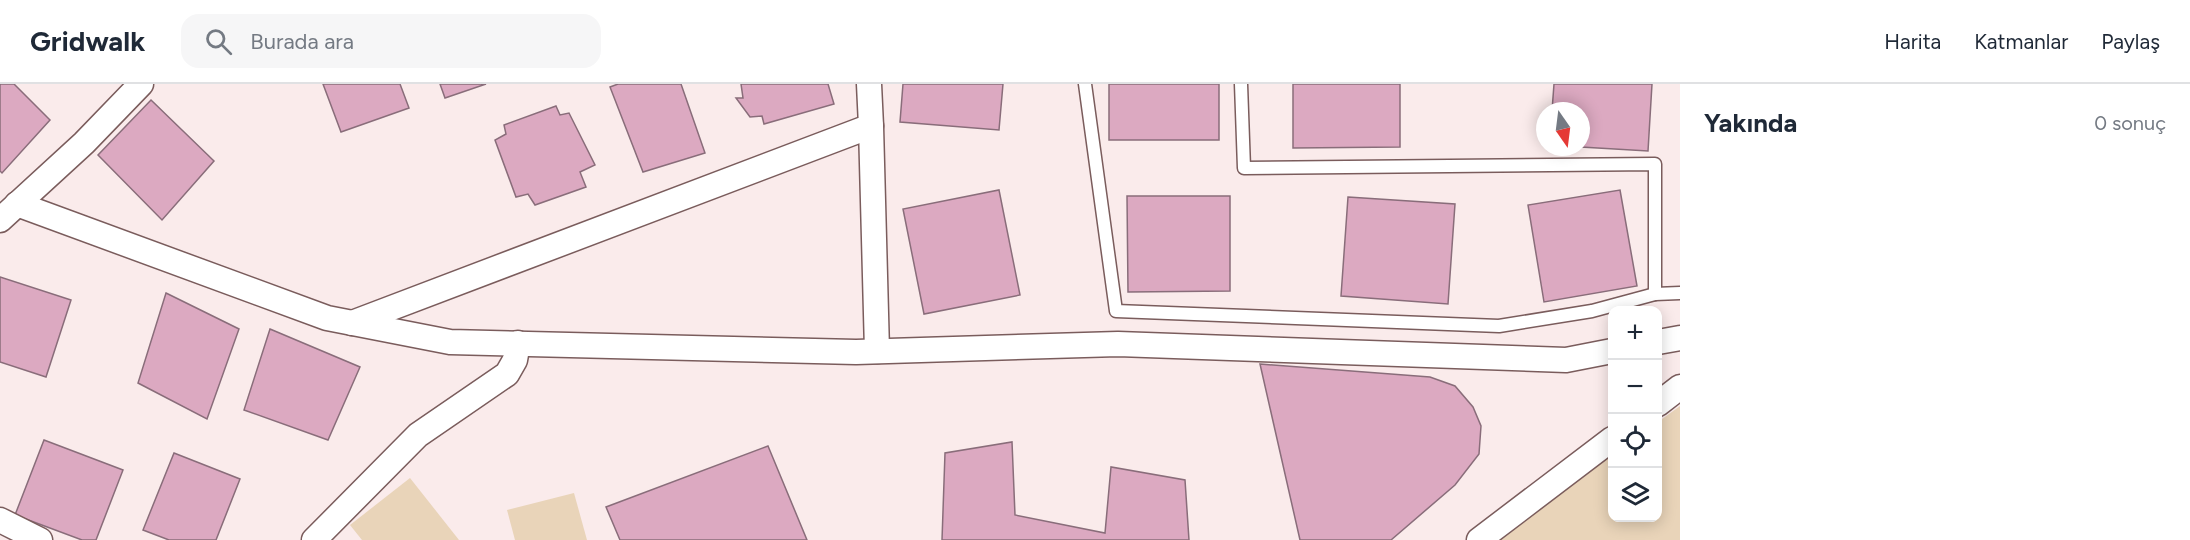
<!DOCTYPE html>
<html lang="tr">
<meta charset="utf-8">
<style>
body{margin:0;font-family:Figtree,sans-serif;background:#f6f6f7;color:#1f2937}
.controls{position:absolute;right:18px;bottom:18px;display:grid;overflow:hidden;border-radius:12px;box-shadow:0 3px 15px #0003}
.controls button{width:54px;height:54px;display:grid;place-items:center;padding:0;border:0;border-bottom:2px solid #e0e1e3;background:#fff;color:#1f2937;font:30px sans-serif}
.compass{position:absolute;left:1536px;top:18px;width:54px;height:54px;border-radius:50%;background:#fff;box-shadow:0 3px 15px #0003;rotate:166deg}
.list{margin:0;padding:0;list-style:none}
h2{display:flex;justify-content:space-between;align-items:center;height:78px;margin:0;padding:0 24px;font-size:26px}
h2 small{font-size:20px;font-weight:400;color:#747a83}
.icon{flex:none;width:33px;height:33px;fill:none;stroke:currentColor;stroke-width:2;stroke-linecap:round;stroke-linejoin:round}
.map{position:relative;flex:none;width:1680px;height:456px;overflow:hidden}
header{display:flex;align-items:center;gap:36px;box-sizing:border-box;height:84px;padding:0 30px;background:#fff;border-bottom:2px solid #e0e1e3}
header strong{font-size:28px}
nav{display:flex;gap:33px;margin-inline-start:auto;font-size:21px}
.search{width:420px;height:54px;background:#f6f6f7;display:flex;align-items:center;gap:15px;box-sizing:border-box;padding:0 21px;border-radius:18px;color:#747a83;font-size:22px}
main{display:flex}
aside{flex:1;background:#fff}
.map>svg:first-child{display:block}
.green{fill:#e9d4b9}
.building{fill:#dca9c1;stroke:#896d7a;stroke-width:1.5}
.lines{fill:none;stroke-linecap:round;stroke-linejoin:round}
.lane-casing{stroke:#7a5c5c;stroke-width:15}
.street-casing{stroke:#7a5c5c;stroke-width:27}
.lane{stroke:#fff;stroke-width:12}
.street{stroke:#fff;stroke-width:24}
</style>
<header>
<strong>Gridwalk</strong>
<div class="search"><svg class="icon" aria-label="search" viewBox="0 0 24 24"><circle cx="10" cy="10" r="6"/><path d="M15 15l6 6"/></svg>Burada ara</div>
<nav><a>Harita</a><a>Katmanlar</a><a>Paylaş</a></nav>
</header>
<main>
<div class="map">
<svg width="1680" height="456" viewBox="0 0 1680 456">
<rect width="100%" height="100%" fill="#faebeb"/>
<!-- green -->
<g class="green">
<path d="M1680,322V456H1499L1612,370V434H1658V338Z"/>
<path d="M410,394L459,456H362L350,441Z"/>
<path d="M574,409L587,456H515L507,426Z"/>
</g>
<!-- building -->
<g class="building">
<path d="M0,0H14L50,36L2,89L0,87Z"/>
<path d="M323,0H400L409,24L341,48Z"/>
<path d="M440,0H486L445,14Z"/>
<path d="M618,0H681L705,69L643,88L610,3Z"/>
<path d="M741,0H828L834,20L764,40L762,32L750,33L736,14H743Z"/>
<path d="M903,0H1003L999,46L900,38Z"/>
<rect x="1109" y="0" width="110" height="56"/>
<path d="M1293,0H1400V63L1293,64Z"/>
<path d="M1554,0H1652L1648,67L1581,63V27H1552Z"/>
<path d="M151,16L214,77L162,136L98,71Z"/>
<path d="M556,22L560,31L569,29L595,81L580,88L586,103L535,121L528,110L516,113L495,56L506,50L504,41Z"/>
<path d="M999,106L1020,211L924,230L903,125Z"/>
<path d="M1620,106L1637,202L1544,218L1528,121Z"/>
<path d="M1127,112H1230V207L1128,208Z"/>
<path d="M1348,113L1455,120L1448,220L1341,212Z"/>
<path d="M0,193L71,216L46,293L0,278Z"/>
<path d="M166,209L239,245L207,335L138,299Z"/>
<path d="M270,245L360,283L328,356L244,326Z"/>
<path d="M1260,280L1430,293L1455,302L1473,323L1481,342L1479,370L1455,401L1391,456H1300Z"/>
<path d="M44,356L123,386L96,456H82L15,431Z"/>
<path d="M1012,358L1015,431L1105,449L1111,383L1185,396L1189,456H942L945,369Z"/>
<path d="M768,362L807,456H620L606,423Z"/>
<path d="M174,369L240,395L216,456H169L143,446Z"/>
</g>
<g class="lines">
<defs>
<g id="lane">
<path d="M1085,0L1116,227L1499,242L1592,227L1655,210"/>
<path d="M1241,0L1244,84L1655,80V210L1680,209"/>
</g>
<g id="street">
<path d="M871,42L877,267"/>
<path d="M17,120L327,234L450,258L856,268L1118,260L1566,276L1612,267"/>
<path d="M0,136L84,59L141,0"/>
<path d="M352,239L871,42L869,0"/>
<path d="M1658,258L1680,254"/>
<path d="M1658,320L1680,303"/>
<path d="M0,436L40,456"/>
<path d="M314,456L418,351L507,290L515,276L518,259"/>
<path d="M1479,456L1612,355"/>
</g>
</defs>
<!-- lane casing -->
<use href="#lane" class="lane-casing"/>
<!-- street casing -->
<use href="#street" class="street-casing"/>
<!-- lane -->
<use href="#lane" class="lane"/>
<!-- street -->
<use href="#street" class="street"/>
</g>
</svg>
<div class="controls">
<button>+</button>
<button>−</button>
<button><svg class="icon" aria-label="locate" viewBox="0 0 24 24"><circle cx="12" cy="12" r="6"/><path d="M12 2v4M12 18v4M2 12h4M18 12h4"/></svg></button>
<button><svg class="icon" aria-label="layers" viewBox="0 0 24 24"><path d="M12 4l9 5-9 5-9-5zM3 14l9 5 9-5"/></svg></button>
</div>
<svg class="compass" viewBox="-18 -18 36 36"><path d="M0-13l5 13h-10z" fill="#e53935"/><path d="M0 13l5-13h-10z" fill="#747a83"/></svg>
</div>
<aside>
<h2>Yakında<small>0 sonuç</small></h2>
<ul class="list">
</ul>
</aside>
</main>
